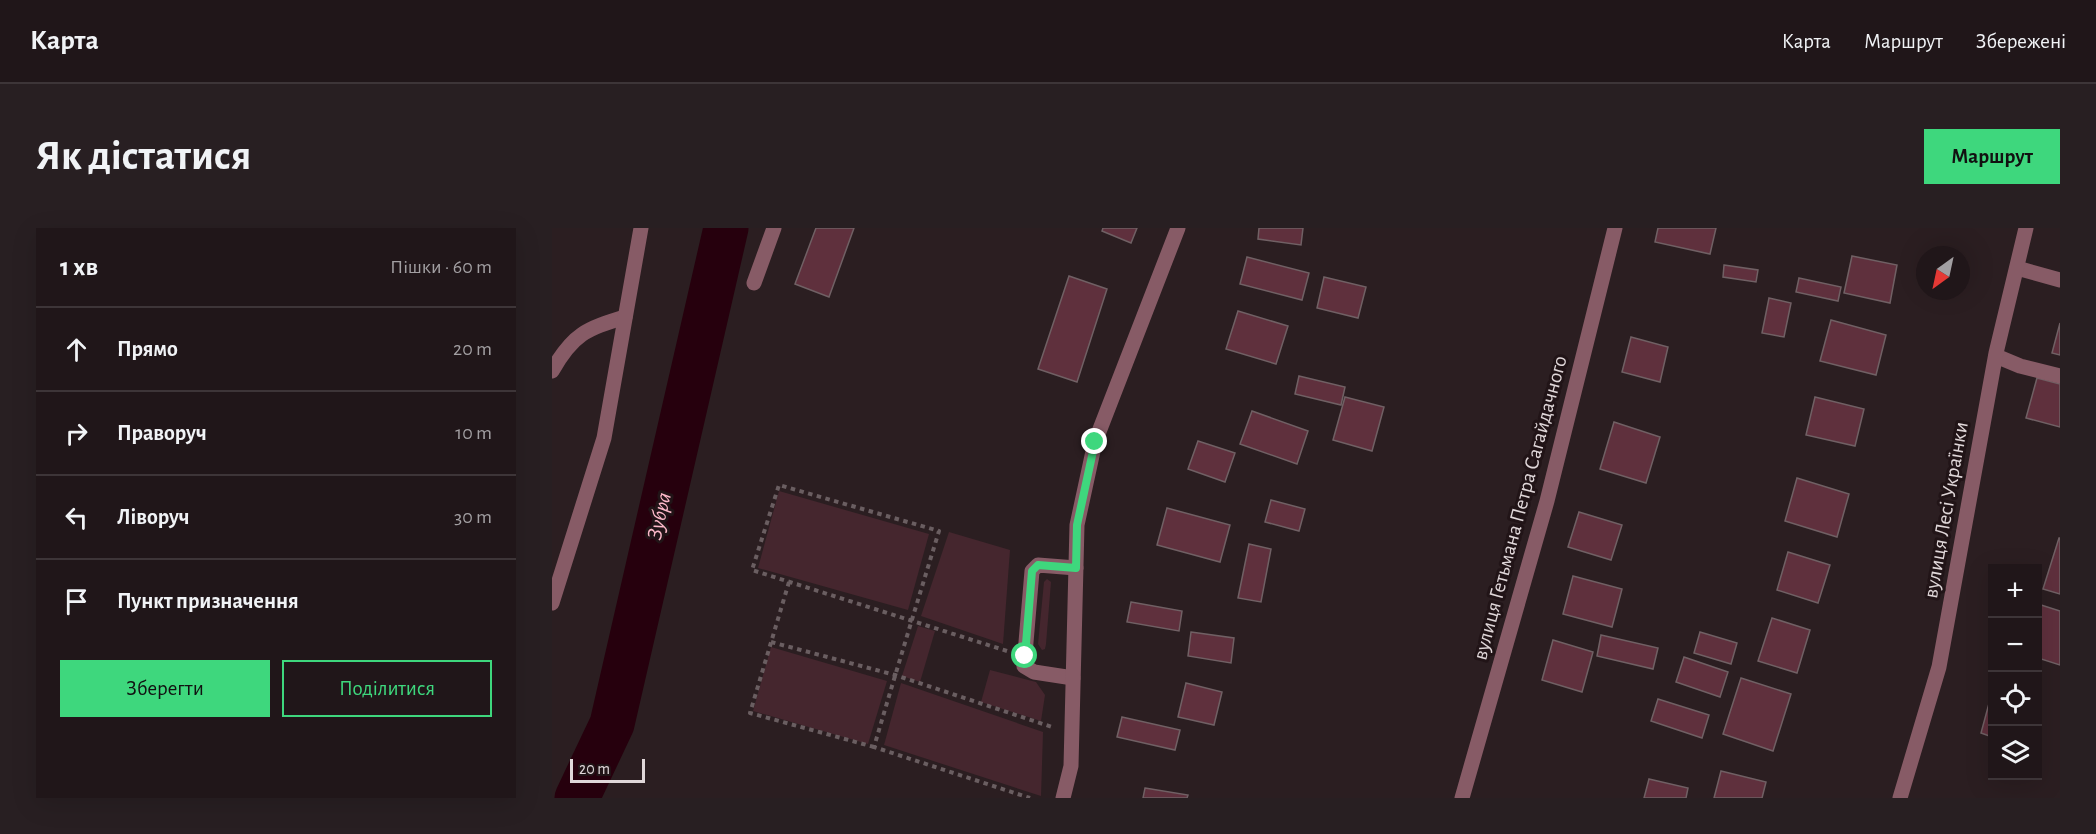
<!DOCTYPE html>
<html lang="uk">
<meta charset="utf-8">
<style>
body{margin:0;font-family:"Alegreya Sans",sans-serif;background:#281f22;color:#f1f3f6}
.controls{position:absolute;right:18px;bottom:18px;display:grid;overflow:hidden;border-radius:0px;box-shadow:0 6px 24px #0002}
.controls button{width:54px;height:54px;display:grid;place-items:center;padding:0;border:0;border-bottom:2px solid #3d3538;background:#201619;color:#f1f3f6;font:30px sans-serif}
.compass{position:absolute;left:1364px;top:18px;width:54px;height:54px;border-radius:50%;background:#201619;box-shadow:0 6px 24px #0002;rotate:213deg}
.scale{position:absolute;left:18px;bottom:15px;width:75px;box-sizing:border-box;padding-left:6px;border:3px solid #e0d7d9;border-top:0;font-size:16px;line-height:21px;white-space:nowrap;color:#e0d7d9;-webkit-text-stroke:4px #211417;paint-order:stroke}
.stop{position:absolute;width:18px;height:18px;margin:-14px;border:4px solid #3ed77d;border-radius:50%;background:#fff}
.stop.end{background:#3ed77d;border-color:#fff;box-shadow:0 2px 6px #0008}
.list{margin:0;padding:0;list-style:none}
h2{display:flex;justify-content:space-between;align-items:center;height:78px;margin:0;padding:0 24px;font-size:26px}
h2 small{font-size:20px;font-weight:400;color:#a29fa2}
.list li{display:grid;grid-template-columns:39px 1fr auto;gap:18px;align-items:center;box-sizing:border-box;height:84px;padding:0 24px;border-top:2px solid #3d3538}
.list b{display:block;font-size:22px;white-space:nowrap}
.list em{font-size:20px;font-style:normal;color:#a29fa2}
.actions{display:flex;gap:12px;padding:18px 24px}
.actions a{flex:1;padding:14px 0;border:2px solid #3ed77d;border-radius:0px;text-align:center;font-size:21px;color:#3ed77d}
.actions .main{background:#3ed77d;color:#111}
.icon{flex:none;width:33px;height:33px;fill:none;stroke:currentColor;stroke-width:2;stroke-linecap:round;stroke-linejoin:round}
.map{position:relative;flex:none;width:1508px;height:570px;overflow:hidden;border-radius:0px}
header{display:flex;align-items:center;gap:36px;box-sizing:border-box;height:84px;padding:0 30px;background:#201619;border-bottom:2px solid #3d3538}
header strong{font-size:28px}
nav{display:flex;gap:33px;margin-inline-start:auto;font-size:21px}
.intro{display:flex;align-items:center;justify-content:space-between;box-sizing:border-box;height:144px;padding:0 36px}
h1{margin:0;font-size:42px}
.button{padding:15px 27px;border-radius:0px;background:#3ed77d;color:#111;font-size:21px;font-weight:700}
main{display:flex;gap:36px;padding:0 36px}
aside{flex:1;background:#201619;border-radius:0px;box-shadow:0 6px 24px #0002}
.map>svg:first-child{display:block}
.green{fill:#45262e}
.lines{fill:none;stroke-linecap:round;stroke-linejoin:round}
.river{stroke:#26000d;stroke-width:45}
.building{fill:#5f303d;stroke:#706064;stroke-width:1.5}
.path{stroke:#6a5e61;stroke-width:4;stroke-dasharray:4.5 4.5;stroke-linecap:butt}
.minor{stroke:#875b66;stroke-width:15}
.route{stroke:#3ed77d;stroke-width:8}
.labels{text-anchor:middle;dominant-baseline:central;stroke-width:6;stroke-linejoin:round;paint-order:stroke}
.street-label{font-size:21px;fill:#e0d7d9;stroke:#211417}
.water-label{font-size:22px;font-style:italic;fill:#fcb9c9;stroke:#211417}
</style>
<header>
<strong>Карта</strong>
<nav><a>Карта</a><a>Маршрут</a><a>Збережені</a></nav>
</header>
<div class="intro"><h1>Як дістатися</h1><a class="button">Маршрут</a></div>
<main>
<aside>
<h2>1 хв<small>Пішки · 60 m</small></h2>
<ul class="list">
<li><svg class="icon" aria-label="ahead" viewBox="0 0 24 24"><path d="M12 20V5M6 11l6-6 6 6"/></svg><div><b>Прямо</b></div><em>20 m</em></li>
<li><svg class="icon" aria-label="right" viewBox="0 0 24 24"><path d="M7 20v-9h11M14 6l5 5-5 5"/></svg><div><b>Праворуч</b></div><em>10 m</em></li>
<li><svg class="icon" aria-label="left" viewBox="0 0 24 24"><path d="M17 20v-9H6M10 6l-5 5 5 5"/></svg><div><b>Ліворуч</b></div><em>30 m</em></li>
<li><svg class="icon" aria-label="arrive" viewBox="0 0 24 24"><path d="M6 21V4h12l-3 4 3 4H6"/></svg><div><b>Пункт призначення</b></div></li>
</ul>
<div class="actions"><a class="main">Зберегти</a><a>Поділитися</a></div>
</aside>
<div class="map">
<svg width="1508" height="570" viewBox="0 0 1508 570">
<rect width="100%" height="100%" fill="#2b1e21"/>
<!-- green -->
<g class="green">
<path d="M227,263L377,306L356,382L206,340Z"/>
<path d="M397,304L458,322L451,416L369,388Z"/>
<path d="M495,351L499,354L494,416L493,421L490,422L486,416L492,354Z"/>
<path d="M366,398L383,403L368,454L350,448Z"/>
<path d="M219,419L335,453L316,516L201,483Z"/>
<path d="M438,442L484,454L493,467L489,493L429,474Z"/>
<path d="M349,455L491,504L489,568L332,517Z"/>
</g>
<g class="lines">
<!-- river -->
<path class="river" d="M25,570L60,496L174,0"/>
</g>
<!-- building -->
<g class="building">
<path d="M264,0H302L277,69L243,56Z"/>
<path d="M551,0H585L579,15L550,3Z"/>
<path d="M707,0H751L749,17L706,11Z"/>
<path d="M1106,0H1164L1158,26L1103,14Z"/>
<path d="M1300,28L1345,37L1338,75L1292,65Z"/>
<path d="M695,29L757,45L750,72L688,56Z"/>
<path d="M1172,37L1206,42L1204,54L1171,49Z"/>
<path d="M517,48L555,61L525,154L486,141Z"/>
<path d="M772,49L814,59L806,90L765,80Z"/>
<path d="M1247,50L1289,59L1286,73L1244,64Z"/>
<path d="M1217,70L1239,75L1232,109L1210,105Z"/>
<path d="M686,83L736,98L724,136L674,121Z"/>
<path d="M1279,92L1334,107L1324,147L1268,133Z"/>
<path d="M1508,95V127L1500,125Z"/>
<path d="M1079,109L1116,119L1108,154L1070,144Z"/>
<path d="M747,148L793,159L789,177L743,166Z"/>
<path d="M1485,150L1508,156V199L1474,190Z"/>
<path d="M793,169L832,179L820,223L781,212Z"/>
<path d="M1263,169L1312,181L1303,218L1254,207Z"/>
<path d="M700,183L756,203L745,236L688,216Z"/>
<path d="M1062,194L1108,209L1094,255L1048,241Z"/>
<path d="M646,213L683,225L673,254L636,241Z"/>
<path d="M1245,250L1297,266L1285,309L1233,293Z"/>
<path d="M719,272L753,281L747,303L713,294Z"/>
<path d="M615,280L678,297L668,334L605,317Z"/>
<path d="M1027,284L1070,297L1059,332L1016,319Z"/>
<path d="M1507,310H1508V366L1491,361Z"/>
<path d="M697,316L719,321L709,374L686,370Z"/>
<path d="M1236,324L1278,337L1266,375L1225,362Z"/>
<path d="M1021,348L1070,361L1060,399L1011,386Z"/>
<path d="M579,374L630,383L627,403L575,394Z"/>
<path d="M1486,376L1508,383V437L1486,430Z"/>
<path d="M1220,390L1258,402L1245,445L1206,433Z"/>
<path d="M639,404L682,410L679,435L636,428Z"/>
<path d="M1148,404L1185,415L1179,436L1142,425Z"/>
<path d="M1049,407L1106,420L1101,441L1045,428Z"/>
<path d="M1001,412L1041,424L1030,464L990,452Z"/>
<path d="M1132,429L1176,444L1168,469L1124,454Z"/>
<path d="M1189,450L1239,466L1221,523L1171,506Z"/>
<path d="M634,455L670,464L662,497L626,489Z"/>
<path d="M1439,468H1440V509L1429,505Z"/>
<path d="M1106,471L1157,487L1150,510L1099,493Z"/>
<path d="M570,489L628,502L623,522L565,509Z"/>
<path d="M1169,543L1214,554L1210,570H1162Z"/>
<path d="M1097,551L1136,560L1134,570H1092Z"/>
<path d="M593,560L636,567L635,570H591Z"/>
</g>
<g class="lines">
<!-- path -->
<g class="path">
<path d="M237,354L198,485L322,519"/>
<path d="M219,414L343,447L500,499"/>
<path d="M455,423C370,396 285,369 200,342L227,257L387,303C365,375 343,447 322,519L478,570"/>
</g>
<!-- minor -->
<g class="minor">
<path d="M1465,40L1508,52"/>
<path d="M202,55L222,0"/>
<path d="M1444,128L1468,138L1508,148"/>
<path d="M0,143C21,106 34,101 73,89"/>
<path d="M0,375L52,210L89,0"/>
<path d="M521,450L482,444L472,438L480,343L486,337L524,340"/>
<path d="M511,570L519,538L525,297L543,214L626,0"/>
<path d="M910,570L995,273L1063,0"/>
<path d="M1348,570L1387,439L1444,125L1474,0"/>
</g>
</g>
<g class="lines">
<!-- route -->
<path class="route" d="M473,428L480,343L486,337L524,340L525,297L543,214"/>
</g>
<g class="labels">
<!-- street labels -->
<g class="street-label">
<text transform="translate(968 280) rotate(-75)">вулиця Гетьмана Петра Сагайдачного</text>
<text transform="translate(1394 282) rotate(-80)">вулиця Лесі Українки</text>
</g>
<!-- water labels -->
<g class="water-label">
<text transform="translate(107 288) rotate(-77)">Зубра</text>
</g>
</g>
</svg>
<div class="controls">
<button>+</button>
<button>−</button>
<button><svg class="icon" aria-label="locate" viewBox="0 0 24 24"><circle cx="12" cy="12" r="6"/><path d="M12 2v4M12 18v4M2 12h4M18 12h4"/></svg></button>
<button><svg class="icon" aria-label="layers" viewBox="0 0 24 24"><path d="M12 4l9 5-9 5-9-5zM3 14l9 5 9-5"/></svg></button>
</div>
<svg class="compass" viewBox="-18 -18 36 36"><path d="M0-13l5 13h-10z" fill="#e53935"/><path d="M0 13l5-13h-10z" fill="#a29fa2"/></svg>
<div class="scale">20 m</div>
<div class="stop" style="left:473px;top:428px"></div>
<div class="stop end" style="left:543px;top:214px"></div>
</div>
</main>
